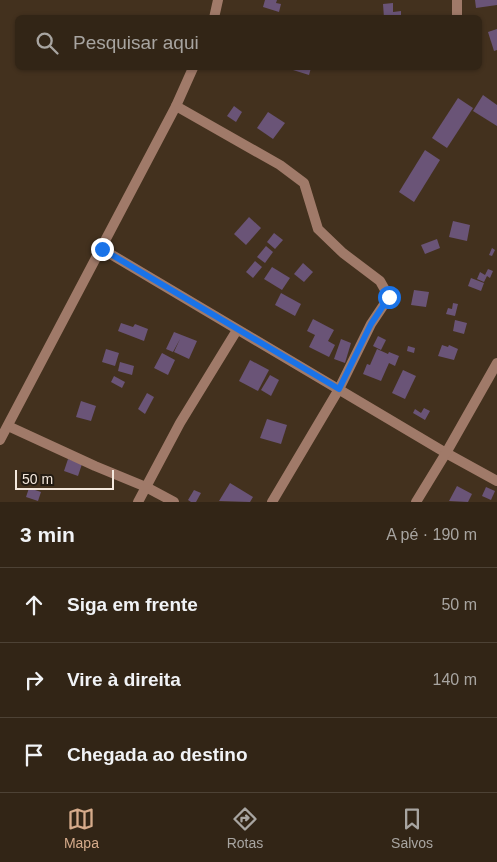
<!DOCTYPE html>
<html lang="pt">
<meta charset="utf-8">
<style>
body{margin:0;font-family:Arial,sans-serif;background:#3a2d1f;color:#f1f3f6}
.scale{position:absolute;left:15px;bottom:12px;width:99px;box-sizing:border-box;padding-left:5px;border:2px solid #f4e8dd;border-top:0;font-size:14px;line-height:18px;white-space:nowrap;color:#f4e8dd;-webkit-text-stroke:4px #231b12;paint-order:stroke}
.stop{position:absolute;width:15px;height:15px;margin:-11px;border:4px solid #1a73e8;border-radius:50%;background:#fff}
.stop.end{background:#1a73e8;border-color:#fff;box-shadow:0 1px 5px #0008}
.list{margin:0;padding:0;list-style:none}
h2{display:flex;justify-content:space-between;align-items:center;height:65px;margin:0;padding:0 20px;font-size:21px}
h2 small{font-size:16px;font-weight:400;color:#a8a5a1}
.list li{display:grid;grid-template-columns:32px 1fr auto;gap:15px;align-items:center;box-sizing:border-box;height:75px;padding:0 20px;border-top:1px solid #4d4235}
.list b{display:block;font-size:19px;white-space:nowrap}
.list em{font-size:16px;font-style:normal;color:#a8a5a1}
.icon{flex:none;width:28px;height:28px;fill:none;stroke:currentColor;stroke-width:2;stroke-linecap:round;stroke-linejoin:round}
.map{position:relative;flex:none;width:497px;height:502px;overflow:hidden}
.search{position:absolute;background:#322516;box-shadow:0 1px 4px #0004;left:15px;right:15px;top:15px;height:55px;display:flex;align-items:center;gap:12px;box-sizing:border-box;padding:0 18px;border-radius:8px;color:#a8a5a1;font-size:19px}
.sheet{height:290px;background:#322516}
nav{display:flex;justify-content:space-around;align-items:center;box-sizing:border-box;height:70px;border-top:1px solid #4d4235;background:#322516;font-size:14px;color:#a8a5a1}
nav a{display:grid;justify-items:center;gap:2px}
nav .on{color:#d6ab8b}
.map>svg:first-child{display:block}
.building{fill:#6a5477}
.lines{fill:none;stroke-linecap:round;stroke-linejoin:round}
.street{stroke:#a07a69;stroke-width:10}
.route{stroke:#1a73e8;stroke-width:6}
</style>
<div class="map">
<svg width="497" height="502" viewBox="0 0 497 502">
<rect width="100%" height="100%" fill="#43311e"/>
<!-- building -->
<g class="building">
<path d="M265,0H277L276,3L281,4L279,12L263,7Z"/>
<path d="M475,0H497V5L476,8Z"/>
<path d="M393,3V12L401,11V18H384L383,4Z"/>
<path d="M497,29V50L494,51L488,32Z"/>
<path d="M294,68H311L309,75L293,70Z"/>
<path d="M483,95L497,105V126L473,111Z"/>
<path d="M458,98L473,108L447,148L432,138Z"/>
<path d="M234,106L242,112L236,122L227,116Z"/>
<path d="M268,112L285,123L273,139L257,128Z"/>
<path d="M425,150L440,160L414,202L399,192Z"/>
<path d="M249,217L261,228L246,245L234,234Z"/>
<path d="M453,221L470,225L467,241L449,237Z"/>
<path d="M274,233L283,240L275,249L267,242Z"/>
<path d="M437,239L440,248L425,254L421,245Z"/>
<path d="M266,246L273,252L265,263L257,257Z"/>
<path d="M492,248L495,250L492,256L489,255Z"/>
<path d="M255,261L262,267L253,278L246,272Z"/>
<path d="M303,263L313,272L304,282L294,274Z"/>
<path d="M272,267L290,278L282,290L264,279Z"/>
<path d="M488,269L493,271L490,278L487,276L484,282L477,279L480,272L485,275Z"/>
<path d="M471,278L484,283L481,291L468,286Z"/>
<path d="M414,290L429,292L426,307L411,305Z"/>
<path d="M281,293L301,304L295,316L275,305Z"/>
<path d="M453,303L458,304L455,316L446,314L448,308L452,309Z"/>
<path d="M313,319L334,330L328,341L335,345L329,357L309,347L315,335L307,331Z"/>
<path d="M455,320L467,323L464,334L453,331Z"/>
<path d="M121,323L133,327L135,324L148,329L144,341L118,331Z"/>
<path d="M174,332L197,341L189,359L174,352L180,339L173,352L166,349Z"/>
<path d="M378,336L386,340L381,350L373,346Z"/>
<path d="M341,339L351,343L345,363L334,359Z"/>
<path d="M442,345L448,347L449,345L458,349L454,360L438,356Z"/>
<path d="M408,346L415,348L414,353L407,351Z"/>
<path d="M106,349L119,353L115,366L102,362Z"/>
<path d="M377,349L388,354L389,352L399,356L395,366L389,363L381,381L363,374L367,364L370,365Z"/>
<path d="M162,353L175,360L168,375L154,368Z"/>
<path d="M250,360L269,370L258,391L239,381Z"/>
<path d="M120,362L134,366L132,375L118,371Z"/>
<path d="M403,370L416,376L405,399L392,393Z"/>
<path d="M270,375L279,380L271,396L261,390Z"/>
<path d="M114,376L125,382L122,388L111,382Z"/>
<path d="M147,393L154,397L145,414L138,409Z"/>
<path d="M81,401L96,406L91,421L76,417Z"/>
<path d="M424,408L430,411L425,420L413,413L415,409L421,413Z"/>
<path d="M267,419L287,425L281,444L260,438Z"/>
<path d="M68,459L82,464L78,476L64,471Z"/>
<path d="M230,483L253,497L250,502L219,501Z"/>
<path d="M457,486L472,494L468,502L449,501Z"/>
<path d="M486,487L495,491L491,500L482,496Z"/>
<path d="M29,488L41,492L38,501L26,497Z"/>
<path d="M194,490L201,493L196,502H191L188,500Z"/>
</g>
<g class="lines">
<!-- street -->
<g class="street">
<path d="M214,18L218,0"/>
<path d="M457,18V0"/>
<path d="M176,106L280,165L304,183L318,229L343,253L380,281L389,297L371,324L339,389L272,502"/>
<path d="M102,249L446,453L497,481"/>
<path d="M8,426L95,466L146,487L174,502"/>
<path d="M0,440L176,106L193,68"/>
<path d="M138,502L180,423L237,330"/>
<path d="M416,502L446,453L497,363"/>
</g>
</g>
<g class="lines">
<!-- route -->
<path class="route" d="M102,249L339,389L371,324L389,297"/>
</g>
</svg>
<div class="scale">50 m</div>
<div class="stop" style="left:389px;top:297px"></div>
<div class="stop end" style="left:102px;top:249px"></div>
<div class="search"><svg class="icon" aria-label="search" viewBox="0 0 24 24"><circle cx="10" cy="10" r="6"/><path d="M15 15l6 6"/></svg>Pesquisar aqui</div>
</div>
<section class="sheet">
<h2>3 min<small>A pé · 190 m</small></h2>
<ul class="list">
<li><svg class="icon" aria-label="ahead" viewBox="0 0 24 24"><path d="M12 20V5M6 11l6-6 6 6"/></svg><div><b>Siga em frente</b></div><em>50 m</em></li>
<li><svg class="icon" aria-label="right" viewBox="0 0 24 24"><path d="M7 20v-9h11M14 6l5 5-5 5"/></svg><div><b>Vire à direita</b></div><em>140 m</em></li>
<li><svg class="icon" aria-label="arrive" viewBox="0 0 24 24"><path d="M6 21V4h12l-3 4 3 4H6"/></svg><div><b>Chegada ao destino</b></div></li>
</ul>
</section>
<nav>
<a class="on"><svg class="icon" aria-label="map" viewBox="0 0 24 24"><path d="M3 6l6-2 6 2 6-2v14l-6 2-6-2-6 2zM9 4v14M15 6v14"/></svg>Mapa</a>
<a><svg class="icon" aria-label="directions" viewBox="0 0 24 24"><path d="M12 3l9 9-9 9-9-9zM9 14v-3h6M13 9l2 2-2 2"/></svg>Rotas</a>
<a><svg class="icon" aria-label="saved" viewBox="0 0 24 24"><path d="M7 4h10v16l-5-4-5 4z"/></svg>Salvos</a>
</nav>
